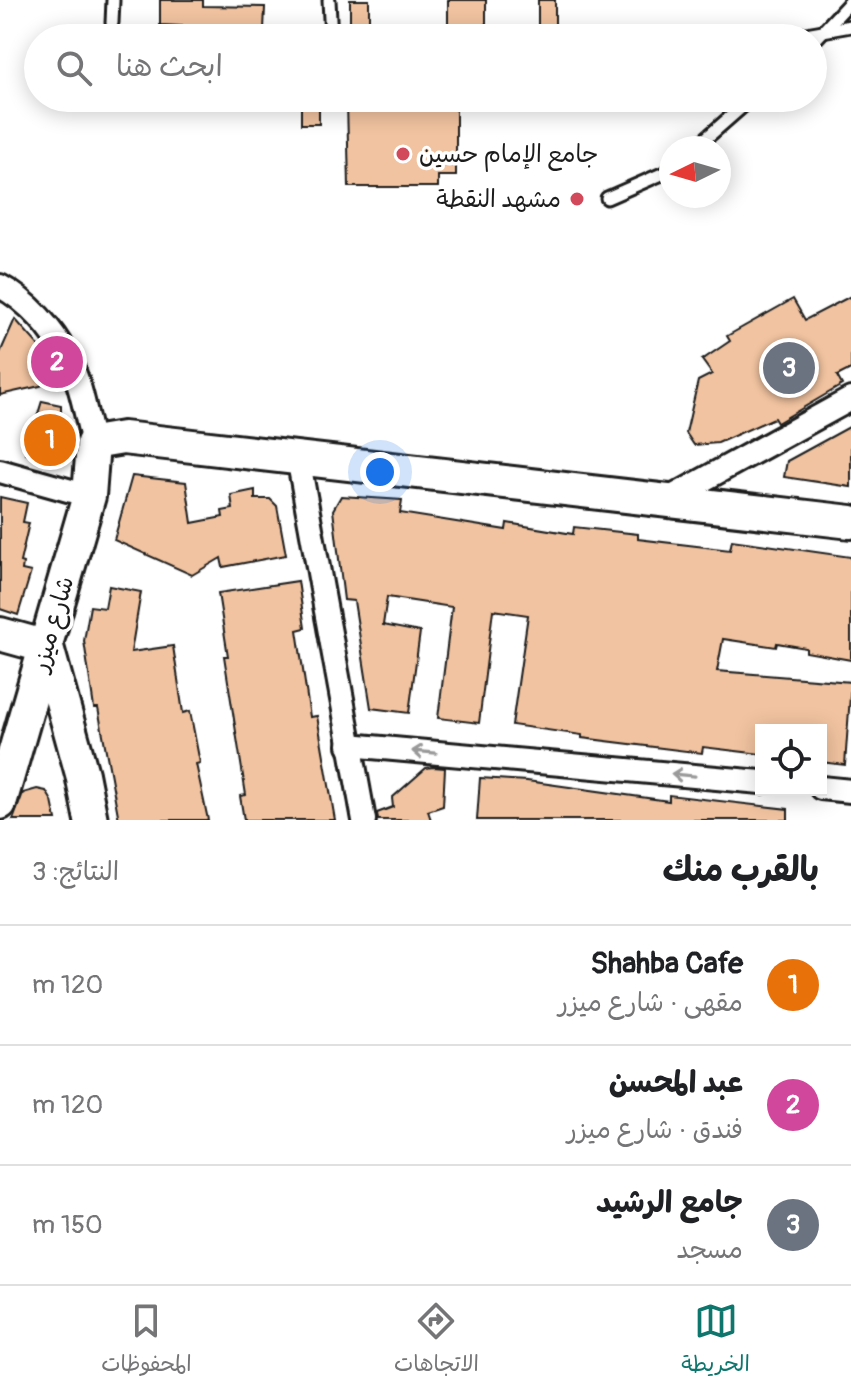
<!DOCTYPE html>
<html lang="ar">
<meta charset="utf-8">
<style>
body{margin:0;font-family:Pangolin,"Playpen Sans Arabic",sans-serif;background:#f2f2f2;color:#202124;direction:rtl}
.controls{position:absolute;right:24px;bottom:24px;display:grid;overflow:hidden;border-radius:0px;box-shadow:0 4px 20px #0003}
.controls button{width:72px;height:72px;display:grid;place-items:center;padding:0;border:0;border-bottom:2px solid #e0e0e0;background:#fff;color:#202124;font:40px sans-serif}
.compass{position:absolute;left:659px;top:136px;width:72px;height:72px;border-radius:50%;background:#fff;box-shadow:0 4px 20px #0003;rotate:265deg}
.you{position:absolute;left:380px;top:472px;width:28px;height:28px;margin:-20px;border:6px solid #fff;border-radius:50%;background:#1a73e8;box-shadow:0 0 0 12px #1a73e833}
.badge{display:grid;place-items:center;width:52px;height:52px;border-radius:50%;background:#0f766e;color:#fff;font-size:26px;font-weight:700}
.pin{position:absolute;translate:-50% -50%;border:4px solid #fff;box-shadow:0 2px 8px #0006}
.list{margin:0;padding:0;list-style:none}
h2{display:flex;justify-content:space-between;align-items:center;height:104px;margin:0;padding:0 32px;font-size:34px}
h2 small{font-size:26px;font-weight:400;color:#757577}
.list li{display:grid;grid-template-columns:52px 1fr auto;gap:24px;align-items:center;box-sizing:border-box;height:120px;padding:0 32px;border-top:2px solid #e0e0e0}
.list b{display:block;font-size:30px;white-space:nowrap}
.list p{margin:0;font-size:26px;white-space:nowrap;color:#757577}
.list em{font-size:26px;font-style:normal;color:#757577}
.icon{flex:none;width:44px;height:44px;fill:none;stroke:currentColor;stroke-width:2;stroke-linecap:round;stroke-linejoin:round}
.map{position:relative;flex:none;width:851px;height:820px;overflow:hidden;direction:ltr}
.search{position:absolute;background:#fff;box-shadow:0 4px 20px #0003;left:24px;right:24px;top:24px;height:88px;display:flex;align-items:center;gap:20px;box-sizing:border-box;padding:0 28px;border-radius:44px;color:#757577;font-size:30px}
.sheet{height:464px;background:#fff}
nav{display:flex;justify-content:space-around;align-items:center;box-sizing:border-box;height:112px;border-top:2px solid #e0e0e0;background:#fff;font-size:22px;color:#757577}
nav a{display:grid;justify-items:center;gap:4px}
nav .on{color:#0f766e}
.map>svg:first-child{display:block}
.building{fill:#f1c3a0;stroke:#1c1c1c;stroke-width:2}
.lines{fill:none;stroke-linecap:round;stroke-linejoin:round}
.lane-casing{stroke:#1c1c1c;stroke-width:17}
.street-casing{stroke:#1c1c1c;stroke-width:28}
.secondary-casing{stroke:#1c1c1c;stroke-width:38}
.lane{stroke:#fff;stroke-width:11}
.street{stroke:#fff;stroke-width:22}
.secondary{stroke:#fff;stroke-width:32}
.oneway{stroke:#999}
.poi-dot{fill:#d1495b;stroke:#fff;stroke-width:3}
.labels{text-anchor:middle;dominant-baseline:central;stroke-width:7;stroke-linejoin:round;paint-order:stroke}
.poi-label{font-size:24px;fill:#1c1c1c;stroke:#fff;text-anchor:start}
.street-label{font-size:24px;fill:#1c1c1c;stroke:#fff}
</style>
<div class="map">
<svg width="851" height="820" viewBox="0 0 851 820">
<rect width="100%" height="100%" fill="#fff"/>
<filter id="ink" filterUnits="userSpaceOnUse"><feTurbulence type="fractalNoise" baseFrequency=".0125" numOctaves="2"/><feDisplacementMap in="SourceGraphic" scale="16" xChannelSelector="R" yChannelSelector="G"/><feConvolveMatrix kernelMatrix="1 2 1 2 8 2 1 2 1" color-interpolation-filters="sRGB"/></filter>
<g filter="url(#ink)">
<!-- building -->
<g class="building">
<path d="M160,0H203V6L265,7L264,30L160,25Z"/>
<rect x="350" y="0" width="19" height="38"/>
<rect x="448" y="0" width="38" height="38"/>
<rect x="538" y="0" width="17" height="38"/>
<rect x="301" y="98" width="18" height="26"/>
<path d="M456,100V176H438V187H349L347,101Z"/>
<path d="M851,296V369L837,376L842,385L777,423L774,418L718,443L694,445L686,433L698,381L712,374L702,360L730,341L727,336L793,299L805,320Z"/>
<path d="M15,319L40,347L57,379L40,386L0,395V353Z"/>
<path d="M42,401L61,405V432L53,463L26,453Z"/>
<path d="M851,426V487L784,477L787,461Z"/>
<path d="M132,476L186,482L192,523L223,517L222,511L233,509L231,495L255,490V499H270L277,506L286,555L223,567L221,558L192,575L114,540Z"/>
<path d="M341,496L402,500L400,513L506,530L507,523L573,534L574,527L638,534V539L730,550L732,540L851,557V660L806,652V648L777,643L776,647L723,639L717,671L851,682L845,765L821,762V730H761V754L703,747L702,753L582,738V735L512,725L528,615L493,610L479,723L438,718L452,607L387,597L383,625L420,632L409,713L371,708L354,601L344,600L333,510Z"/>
<path d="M0,497L27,503L23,522L29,523L20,562L23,563L22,570L31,572L18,615L0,609Z"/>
<path d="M298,581L305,628L297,630L310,717L317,716L335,820H244L240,796L246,795L224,656H228L218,593Z"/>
<path d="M109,586L141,592L131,652L173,646L183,713L190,711L200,763L196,764L208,820H119L98,708H94L84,641L90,606L105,608Z"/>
<path d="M433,767L445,768L443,806L428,811L431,820H378L377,813L393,807L392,798L426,768Z"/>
<path d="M480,778L527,781L669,801V795L788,809V820H477Z"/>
<path d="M37,789L46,791L52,801L56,820H13L23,793Z"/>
</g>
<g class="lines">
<defs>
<g id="lane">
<path d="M329,0L331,38"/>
<path d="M112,23L113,0"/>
<path d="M783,38L851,26"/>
<path d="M813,42L851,1"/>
<path d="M695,148L752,98"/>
<path d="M607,198L671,170"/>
</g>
<g id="street">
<path d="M0,286C28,301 53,329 68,358C81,383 86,416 93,443"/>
<path d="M298,457L364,820"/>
<path d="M0,471L89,496"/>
<path d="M663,502L851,399"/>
<path d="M349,745L761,782"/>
<path d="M821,788L851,791"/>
</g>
<g id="secondary">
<path d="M0,634L47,647L82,774L91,820"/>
<path d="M0,803L89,496L93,443L123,438L851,522"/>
</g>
</defs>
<!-- lane casing -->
<use href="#lane" class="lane-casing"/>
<!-- street casing -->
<use href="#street" class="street-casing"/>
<!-- secondary casing -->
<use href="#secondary" class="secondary-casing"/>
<!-- lane -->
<use href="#lane" class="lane"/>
<!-- street -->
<use href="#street" class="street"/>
<!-- secondary -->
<use href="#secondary" class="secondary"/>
</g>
<!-- one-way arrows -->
<defs><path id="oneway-shaft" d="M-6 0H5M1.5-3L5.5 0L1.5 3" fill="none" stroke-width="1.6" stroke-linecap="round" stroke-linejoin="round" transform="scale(2)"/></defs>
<g class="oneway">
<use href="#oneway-shaft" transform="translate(424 752) rotate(-175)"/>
<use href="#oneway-shaft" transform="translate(683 775) rotate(-175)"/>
</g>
</g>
<!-- markers -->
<g class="poi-dot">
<circle cx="403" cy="154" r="8"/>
<circle cx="577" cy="199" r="8"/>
</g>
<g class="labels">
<!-- poi labels -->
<g class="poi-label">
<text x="419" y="154">جامع الإمام حسين</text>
<text x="561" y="199" text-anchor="end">مشهد النقطة</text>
</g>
<!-- street labels -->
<g class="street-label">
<text transform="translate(53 624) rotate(-74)">شارع ميزر</text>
</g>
</g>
</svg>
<div class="controls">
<button><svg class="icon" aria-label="locate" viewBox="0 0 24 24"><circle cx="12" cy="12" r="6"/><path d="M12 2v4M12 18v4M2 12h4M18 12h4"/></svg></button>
</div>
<svg class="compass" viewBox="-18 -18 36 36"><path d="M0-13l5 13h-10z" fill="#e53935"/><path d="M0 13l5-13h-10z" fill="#757577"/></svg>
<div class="you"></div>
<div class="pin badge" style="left:50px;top:440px;background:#e8710a">1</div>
<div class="pin badge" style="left:57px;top:362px;background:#d1479c">2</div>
<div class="pin badge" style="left:789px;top:368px;background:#6b7280">3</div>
<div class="search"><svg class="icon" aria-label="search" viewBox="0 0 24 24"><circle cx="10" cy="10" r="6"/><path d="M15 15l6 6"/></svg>ابحث هنا</div>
</div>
<section class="sheet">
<h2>بالقرب منك<small>النتائج: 3</small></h2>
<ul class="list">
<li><span class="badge" style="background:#e8710a">1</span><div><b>Shahba Cafe</b><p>مقهى · شارع ميزر</p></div><em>120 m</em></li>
<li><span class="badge" style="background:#d1479c">2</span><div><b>عبد المحسن</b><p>فندق · شارع ميزر</p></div><em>120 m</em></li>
<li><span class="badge" style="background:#6b7280">3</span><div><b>جامع الرشيد</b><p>مسجد</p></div><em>150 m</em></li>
</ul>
</section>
<nav>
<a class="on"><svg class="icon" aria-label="map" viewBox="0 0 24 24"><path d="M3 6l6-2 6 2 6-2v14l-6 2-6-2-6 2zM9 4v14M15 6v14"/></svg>الخريطة</a>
<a><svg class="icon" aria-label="directions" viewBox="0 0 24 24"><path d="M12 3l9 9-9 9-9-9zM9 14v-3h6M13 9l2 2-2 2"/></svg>الاتجاهات</a>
<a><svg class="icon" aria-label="saved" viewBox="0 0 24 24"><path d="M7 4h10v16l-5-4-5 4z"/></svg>المحفوظات</a>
</nav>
